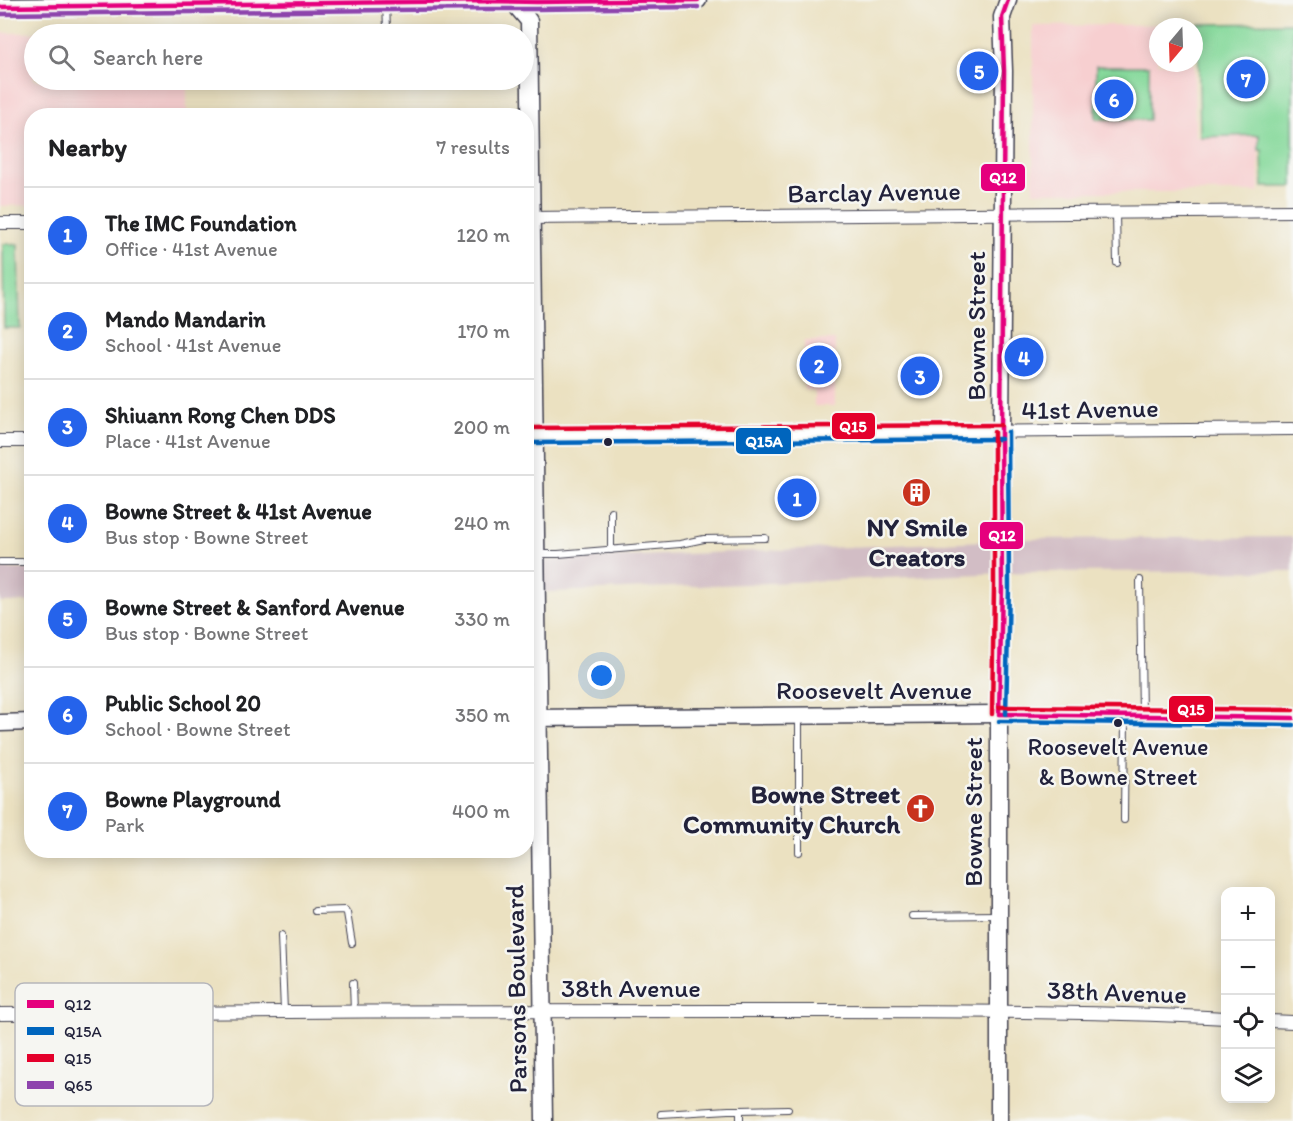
<!DOCTYPE html>
<meta charset="utf-8">
<style>
body{margin:0;font-family:Itim,sans-serif;background:#f6f6f6;color:#202124}
.controls{position:absolute;right:18px;bottom:18px;display:grid;overflow:hidden;border-radius:12px;box-shadow:0 3px 15px #0003}
.controls button{width:54px;height:54px;display:grid;place-items:center;padding:0;border:0;border-bottom:2px solid #e0e0e0;background:#fff;color:#202124;font:30px sans-serif}
.compass{position:absolute;left:1149px;top:18px;width:54px;height:54px;border-radius:50%;background:#fff;box-shadow:0 3px 15px #0003;rotate:199deg}
.you{position:absolute;left:602px;top:676px;width:21px;height:21px;margin:-15px;border:4px solid #fff;border-radius:50%;background:#1a73e8;box-shadow:0 0 0 9px #1a73e833}
.badge{display:grid;place-items:center;width:39px;height:39px;border-radius:50%;background:#2563eb;color:#fff;font-size:20px;font-weight:700}
.pin{position:absolute;translate:-50% -50%;border:3px solid #fff;box-shadow:0 2px 6px #0006}
.list{margin:0;padding:0;list-style:none}
h2{display:flex;justify-content:space-between;align-items:center;height:78px;margin:0;padding:0 24px;font-size:26px}
h2 small{font-size:20px;font-weight:400;color:#757577}
.list li{display:grid;grid-template-columns:39px 1fr auto;gap:18px;align-items:center;box-sizing:border-box;height:96px;padding:0 24px;border-top:2px solid #e0e0e0}
.list b{display:block;font-size:22px;white-space:nowrap}
.list p{margin:0;font-size:20px;white-space:nowrap;color:#757577}
.list em{font-size:20px;font-style:normal;color:#757577}
.icon{flex:none;width:33px;height:33px;fill:none;stroke:currentColor;stroke-width:2;stroke-linecap:round;stroke-linejoin:round}
.map{position:relative;flex:none;width:1293px;height:1121px;overflow:hidden}
.search{position:absolute;background:#fff;box-shadow:0 3px 15px #0003;left:24px;top:24px;width:510px;height:66px;display:flex;align-items:center;gap:15px;box-sizing:border-box;padding:0 21px;border-radius:33px;color:#757577;font-size:22px}
.panel{position:absolute;background:#fff;box-shadow:0 3px 15px #0003;left:24px;top:108px;width:510px;height:750px;border-radius:24px}
.map>svg:first-child{display:block}
.built{fill:#f7cfd0}
.industrial{fill:#d2bdc5}
.green{fill:#86d99b;stroke:#547e6b;stroke-width:1.5}
.lines{fill:none;stroke-linecap:round;stroke-linejoin:round}
.lane-casing{stroke:#403f4f;stroke-width:8}
.street-casing{stroke:#403f4f;stroke-width:14}
.secondary-casing{stroke:#403f4f;stroke-width:19}
.lane{stroke:#fff;stroke-width:6}
.street{stroke:#fff;stroke-width:12}
.secondary{stroke:#fff;stroke-width:16}
.bus-1-casing{stroke:#f6f6f2;stroke-width:9}
.bus-2-casing{stroke:#f6f6f2;stroke-width:9}
.bus-3-casing{stroke:#f6f6f2;stroke-width:9}
.bus-4-casing{stroke:#f6f6f2;stroke-width:9}
.bus-1{stroke:#e5007d;stroke-width:4.5}
.bus-2{stroke:#0065bd;stroke-width:4.5}
.bus-3{stroke:#e4002b;stroke-width:4.5}
.bus-4{stroke:#8e44ad;stroke-width:4.5}
.bus-dot{fill:#22223b;stroke:#f6f6f2;stroke-width:2}
.labels{text-anchor:middle;dominant-baseline:central;stroke-width:5;stroke-linejoin:round;paint-order:stroke}
.bus-label{font-size:24px;fill:#22223b;stroke:#f6f6f2}
.street-label{font-size:26px;fill:#22223b;stroke:#f6f6f2}
.poi-label{font-size:26px;font-weight:bold;fill:#22223b;stroke:#f6f6f2}
.key{fill:#f6f6f2;stroke:#b6b6bb;stroke-width:1.5}
.key-label{font-size:16px;fill:#22223b}
.line-badge{stroke:#f6f6f2;stroke-width:2}
.badge-label{font-size:16px;text-anchor:middle;font-weight:bold;fill:#fff}
</style>
<div class="map">
<svg width="1293" height="1121" viewBox="0 0 1293 1121">
<rect width="100%" height="100%" fill="#f6f6f2"/>
<filter id="ink" filterUnits="userSpaceOnUse"><feTurbulence type="fractalNoise" baseFrequency=".0167" numOctaves="2"/><feDisplacementMap in="SourceGraphic" scale="12" xChannelSelector="R" yChannelSelector="G"/><feConvolveMatrix kernelMatrix="1 2 1 2 8 2 1 2 1" color-interpolation-filters="sRGB"/></filter>
<filter id="wash" filterUnits="userSpaceOnUse"><feTurbulence type="fractalNoise" baseFrequency=".008" numOctaves="4" result="noise"/><feDisplacementMap in="SourceGraphic" scale="24" xChannelSelector="R" yChannelSelector="G"/><feGaussianBlur stdDeviation="1.35" result="paint"/><feColorMatrix in="noise" values="0 0 0 0 0 0 0 0 0 0 0 0 0 0 0 0 0 1.4 0 .05"/><feComposite in="paint" operator="in"/></filter>
<g filter="url(#wash)">
<rect width="100%" height="100%" fill="#ebe1c1"/>
<!-- built -->
<g class="built">
<path d="M1193,24V27H1158V63H1194L1195,137L1245,136L1246,135H1259V192H1033V26Z"/>
<path d="M186,31V34H34V80H187V115L32,116L31,205L0,206V33Z"/>
<path d="M804,340H835V406H814V390H804Z"/>
</g>
<!-- industrial -->
<g class="industrial">
<path d="M1293,537V571L1030,572L527,593L526,561L1030,539Z"/>
<rect x="0" y="569" width="31" height="33"/>
</g>
<!-- green -->
<g class="green">
<path d="M1293,23V187H1263L1262,150H1259V135L1200,137L1198,24Z"/>
<path d="M1096,66H1149V120L1096,119Z"/>
<path d="M3,244H18L20,328H4Z"/>
</g>
</g>
<g filter="url(#ink)">
<g class="lines">
<defs>
<g id="lane">
<path d="M386,3L387,29"/>
<path d="M1116,213L1117,263"/>
<path d="M611,511V550"/>
<path d="M537,554H558L680,544L704,539L765,538"/>
<path d="M0,562H32"/>
<path d="M1140,580L1142,716"/>
<path d="M1124,820L1125,716"/>
<path d="M799,852V718"/>
<path d="M315,911L345,910L347,913L352,943"/>
<path d="M912,916L998,915"/>
<path d="M281,936L284,1011"/>
<path d="M353,983L354,1012"/>
<path d="M740,1110L788,1109"/>
<path d="M661,1114L729,1110H740V1121"/>
</g>
<g id="street">
<path d="M526,218L1293,211"/>
<path d="M0,223H32"/>
<path d="M526,436L1293,429"/>
<path d="M0,441H32"/>
<path d="M0,1014C246,1012 493,1010 739,1011C901,1011 1063,1010 1226,1018"/>
<path d="M1270,1021L1293,1022"/>
</g>
<g id="secondary">
<path d="M511,0L529,21C537,388 536,754 544,1121"/>
<path d="M0,7L487,1L537,2L698,0"/>
<path d="M526,718L999,714L1293,718"/>
<path d="M0,723L32,722"/>
<path d="M999,1121V714L1002,587L1001,432L1004,71L1002,17L1008,0"/>
</g>
</defs>
<!-- lane casing -->
<use href="#lane" class="lane-casing"/>
<!-- street casing -->
<use href="#street" class="street-casing"/>
<!-- secondary casing -->
<use href="#secondary" class="secondary-casing"/>
<!-- lane -->
<use href="#lane" class="lane"/>
<!-- street -->
<use href="#street" class="street"/>
<!-- secondary -->
<use href="#secondary" class="secondary"/>
<defs>
<g id="bus-1">
<path d="M0,7L487,1L537,2L698,0"/>
<path d="M999,714L1002,587L1001,432L1004,71L1002,17L1008,0"/>
<path d="M999,714L1293,718"/>
</g>
<g id="bus-2">
<path d="M526,443L1001,439"/>
<path d="M1006,714L1009,587L1008,432"/>
<path d="M999,721L1293,725"/>
</g>
<g id="bus-3">
<path d="M526,428L1001,425"/>
<path d="M999,707L1293,710"/>
<path d="M992,714L994,587V432"/>
</g>
<path id="bus-4" d="M0,14L487,9H537L698,7"/>
</defs>
<!-- bus-1 casing -->
<use href="#bus-1" class="bus-1-casing"/>
<!-- bus-2 casing -->
<use href="#bus-2" class="bus-2-casing"/>
<!-- bus-3 casing -->
<use href="#bus-3" class="bus-3-casing"/>
<!-- bus-4 casing -->
<use href="#bus-4" class="bus-4-casing"/>
<!-- bus-1 -->
<use href="#bus-1" class="bus-1"/>
<!-- bus-2 -->
<use href="#bus-2" class="bus-2"/>
<!-- bus-3 -->
<use href="#bus-3" class="bus-3"/>
<!-- bus-4 -->
<use href="#bus-4" class="bus-4"/>
</g>
</g>
<!-- icons -->
<defs>
<symbol id="building-disc" viewBox="-11 -11 22 22"><circle r="9.5" fill="#c8321e" stroke="#f6f6f2"/><path d="M-4-6H4V6H1V3H-1V6H-4ZM-2.5-4.3h1.7v1.8h-1.7ZM.8-4.3h1.7v1.8H.8ZM-2.5-1h1.7V.8h-1.7ZM.8-1h1.7V.8H.8Z" fill="#fff"/></symbol>
<symbol id="church-disc" viewBox="-11 -11 22 22"><circle r="9.5" fill="#c8321e" stroke="#f6f6f2"/><path d="M-1.2-6h2.4v3.5h3.3v2.4h-3.3V6h-2.4V-.1h-3.3v-2.4h3.3Z" fill="#fff"/></symbol>
</defs>
<g fill-rule="evenodd">
<use href="#building-disc" x="900" y="476" width="33" height="33"/>
<use href="#church-disc" x="904" y="792" width="33" height="33"/>
</g>
<!-- markers -->
<g class="bus-dot">
<circle cx="608" cy="442" r="5"/>
<circle cx="1118" cy="723" r="5"/>
</g>
<g class="labels">
<!-- bus labels -->
<g class="bus-label">
<text x="1118" y="746">Roosevelt Avenue<tspan x="1118" dy="30">&amp; Bowne Street</tspan></text>
</g>
<!-- street labels -->
<g class="street-label">
<text transform="translate(874 192) rotate(-1)">Barclay Avenue</text>
<text transform="translate(976 326) rotate(-90)">Bowne Street</text>
<text transform="translate(1090 409) rotate(-1)">41st Avenue</text>
<text x="874" y="690">Roosevelt Avenue</text>
<text transform="translate(973 812) rotate(-90)">Bowne Street</text>
<text x="631" y="988">38th Avenue</text>
<text transform="translate(516 989) rotate(-91)">Parsons Boulevard</text>
<text transform="translate(1117 992) rotate(2)">38th Avenue</text>
</g>
<!-- poi labels -->
<g class="poi-label">
<text x="917" y="527">NY Smile<tspan x="917" dy="30">Creators</tspan></text>
<text x="900" y="794" text-anchor="end">Bowne Street<tspan x="900" dy="30">Community Church</tspan></text>
</g>
</g>
<!-- legend -->
<rect x="15" y="983" width="198" height="123" rx="9" class="key"/>
<rect x="27" y="1000" width="27" height="8" fill="#e5007d"/>
<rect x="27" y="1027" width="27" height="8" fill="#0065bd"/>
<rect x="27" y="1054" width="27" height="8" fill="#e4002b"/>
<rect x="27" y="1081" width="27" height="8" fill="#8e44ad"/>
<g class="key-label">
<text x="64" y="1010">Q12</text>
<text x="64" y="1037">Q15A</text>
<text x="64" y="1064">Q15</text>
<text x="64" y="1091">Q65</text>
</g>
<g class="line-badge">
<rect x="980" y="163" width="46" height="29" rx="6" fill="#e5007d"/>
<rect x="831" y="412" width="45" height="28" rx="6" fill="#e4002b"/>
<rect x="735" y="427" width="57" height="28" rx="6" fill="#0065bd"/>
<rect x="979" y="521" width="45" height="29" rx="6" fill="#e5007d"/>
<rect x="1168" y="695" width="46" height="28" rx="6" fill="#e4002b"/>
</g>
<g class="badge-label">
<text x="1003" y="183">Q12</text>
<text x="853" y="432">Q15</text>
<text x="764" y="447">Q15A</text>
<text x="1002" y="541">Q12</text>
<text x="1191" y="715">Q15</text>
</g>
</svg>
<div class="controls">
<button>+</button>
<button>−</button>
<button><svg class="icon" aria-label="locate" viewBox="0 0 24 24"><circle cx="12" cy="12" r="6"/><path d="M12 2v4M12 18v4M2 12h4M18 12h4"/></svg></button>
<button><svg class="icon" aria-label="layers" viewBox="0 0 24 24"><path d="M12 4l9 5-9 5-9-5zM3 14l9 5 9-5"/></svg></button>
</div>
<svg class="compass" viewBox="-18 -18 36 36"><path d="M0-13l5 13h-10z" fill="#e53935"/><path d="M0 13l5-13h-10z" fill="#757577"/></svg>
<div class="you"></div>
<div class="pin badge" style="left:797px;top:498px">1</div>
<div class="pin badge" style="left:819px;top:365px">2</div>
<div class="pin badge" style="left:920px;top:376px">3</div>
<div class="pin badge" style="left:1024px;top:357px">4</div>
<div class="pin badge" style="left:979px;top:71px">5</div>
<div class="pin badge" style="left:1114px;top:99px">6</div>
<div class="pin badge" style="left:1246px;top:79px">7</div>
<div class="search"><svg class="icon" aria-label="search" viewBox="0 0 24 24"><circle cx="10" cy="10" r="6"/><path d="M15 15l6 6"/></svg>Search here</div>
<section class="panel">
<h2>Nearby<small>7 results</small></h2>
<ul class="list">
<li><span class="badge">1</span><div><b>The IMC Foundation</b><p>Office · 41st Avenue</p></div><em>120 m</em></li>
<li><span class="badge">2</span><div><b>Mando Mandarin</b><p>School · 41st Avenue</p></div><em>170 m</em></li>
<li><span class="badge">3</span><div><b>Shiuann Rong Chen DDS</b><p>Place · 41st Avenue</p></div><em>200 m</em></li>
<li><span class="badge">4</span><div><b>Bowne Street &amp; 41st Avenue</b><p>Bus stop · Bowne Street</p></div><em>240 m</em></li>
<li><span class="badge">5</span><div><b>Bowne Street &amp; Sanford Avenue</b><p>Bus stop · Bowne Street</p></div><em>330 m</em></li>
<li><span class="badge">6</span><div><b>Public School 20</b><p>School · Bowne Street</p></div><em>350 m</em></li>
<li><span class="badge">7</span><div><b>Bowne Playground</b><p>Park</p></div><em>400 m</em></li>
</ul>
</section>
</div>
